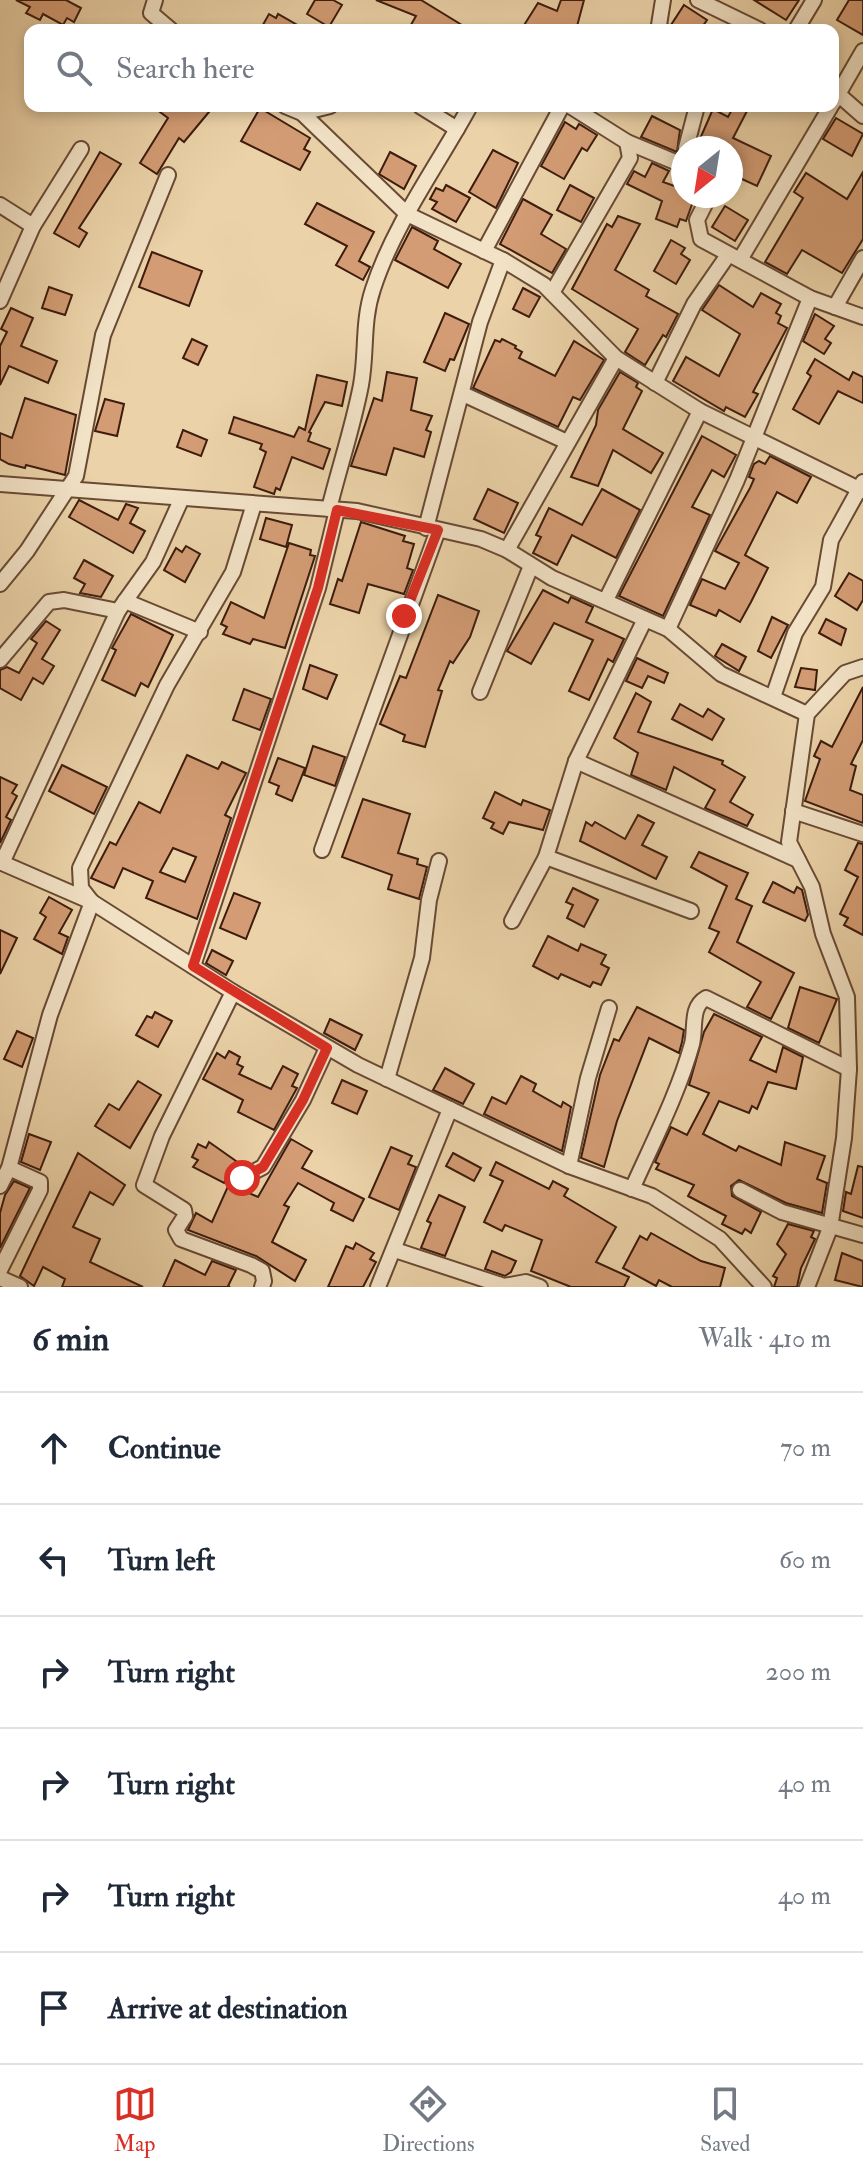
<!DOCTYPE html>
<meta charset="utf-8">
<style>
body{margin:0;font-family:"IM FELL Double Pica",serif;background:#f2f2f3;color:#1f2937}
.compass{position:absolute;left:671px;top:136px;width:72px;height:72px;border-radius:50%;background:#fff;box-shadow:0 4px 12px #0003;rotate:210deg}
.stop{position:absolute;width:24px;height:24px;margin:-18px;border:6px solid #d93025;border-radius:50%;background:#fff}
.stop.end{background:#d93025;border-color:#fff;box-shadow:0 2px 8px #0008}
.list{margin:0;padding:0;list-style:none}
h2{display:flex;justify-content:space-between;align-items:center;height:104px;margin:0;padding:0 32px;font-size:34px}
h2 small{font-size:26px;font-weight:400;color:#747a83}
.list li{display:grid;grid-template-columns:52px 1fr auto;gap:24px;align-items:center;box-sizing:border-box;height:112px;padding:0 32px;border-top:2px solid #e0e1e3}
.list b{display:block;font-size:30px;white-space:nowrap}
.list em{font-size:26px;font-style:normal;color:#747a83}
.icon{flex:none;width:44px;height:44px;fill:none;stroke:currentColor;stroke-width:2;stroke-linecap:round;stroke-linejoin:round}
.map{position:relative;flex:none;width:863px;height:1287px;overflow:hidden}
.search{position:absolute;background:#fff;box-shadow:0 4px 12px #0003;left:24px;right:24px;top:24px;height:88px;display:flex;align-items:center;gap:20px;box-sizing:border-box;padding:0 28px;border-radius:16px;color:#747a83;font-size:30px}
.sheet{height:776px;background:#fff}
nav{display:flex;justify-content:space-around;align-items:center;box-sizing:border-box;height:112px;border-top:2px solid #e0e1e3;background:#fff;font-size:22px;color:#747a83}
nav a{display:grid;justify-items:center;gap:4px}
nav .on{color:#d93025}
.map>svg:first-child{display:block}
.building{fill:#d39c74;stroke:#3d1c0e;stroke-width:2;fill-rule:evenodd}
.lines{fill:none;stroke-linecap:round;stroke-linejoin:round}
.street-casing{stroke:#684a34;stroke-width:18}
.street{stroke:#f2e2c6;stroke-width:14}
.route{stroke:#d93025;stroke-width:10}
</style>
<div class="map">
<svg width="863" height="1287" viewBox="0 0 863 1287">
<rect width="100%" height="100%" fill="#ebd2a8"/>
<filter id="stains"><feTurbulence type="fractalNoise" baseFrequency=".0025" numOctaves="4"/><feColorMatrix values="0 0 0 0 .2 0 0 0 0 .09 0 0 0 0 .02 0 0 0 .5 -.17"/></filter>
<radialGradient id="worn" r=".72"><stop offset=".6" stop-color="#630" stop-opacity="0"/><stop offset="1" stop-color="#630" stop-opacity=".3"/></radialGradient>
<!-- building -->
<g class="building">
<path d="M16,0H66L81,8L74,22L67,18L63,25L43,14L40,20L26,13L30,7Z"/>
<path d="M315,0H333L342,5L329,27L307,14Z"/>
<path d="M376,0H421L470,30H408L416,16Z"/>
<path d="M561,0H584L576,30H521L538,3L557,11Z"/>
<path d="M754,0H799L786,20Z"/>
<path d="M849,0H863V35L837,20Z"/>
<path d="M684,5L707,20L700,30H672L671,25Z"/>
<path d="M269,14L276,18L278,14L306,30H260Z"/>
<path d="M152,106H214L184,142L179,138L157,174L140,163L168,118Z"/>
<path d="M734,106L747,111L733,138L771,156L757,186L731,174V148H696L713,109L728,117Z"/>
<path d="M260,108L310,138L304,149L310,152L300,170L241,141Z"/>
<path d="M652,116L680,130L677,152L641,137Z"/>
<path d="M836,118L863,134L852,156L823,139Z"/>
<path d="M565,122L576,129L579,124L597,135L587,151L582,148L564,179L541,166Z"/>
<path d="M493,150L518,163L496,208L469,192Z"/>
<path d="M100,152L121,164L79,228L87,233L79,247L54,233Z"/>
<path d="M390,152L416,166L404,189L379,174Z"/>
<path d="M652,163L669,171L663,182L683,189V196H695L686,221L680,219L677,227L656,219L662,201L627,184L634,171L645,177Z"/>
<path d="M863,172V239L842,273L802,250L787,274L765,262L803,198L794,192L806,173L847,199Z"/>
<path d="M446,185L470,198L456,222L432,209L437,202L430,199L436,188L443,191Z"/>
<path d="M570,185L594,198L581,222L557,210Z"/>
<path d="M523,199L552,215L541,234L566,249L552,273L500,244Z"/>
<path d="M317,203L374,232L359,261L370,267L363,280L336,265L347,246L305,224Z"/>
<path d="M725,206L748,220L735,241L712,227Z"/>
<path d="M618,216L640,224L615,270L649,290L646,296L678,314L666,337L663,335L645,365L625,352L638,329L572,289L607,224L612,227Z"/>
<path d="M412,227L438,241L434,249L461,264L448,288L395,260Z"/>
<path d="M671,240L685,248L681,254L690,260L676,284L654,271Z"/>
<path d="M152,252L202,271L189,306L139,287Z"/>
<path d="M719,285L753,307L761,293L781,304L776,313L781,316L778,323L787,328L753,392L758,394L745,417L726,407L724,411L673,381L686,357L719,376L740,334L702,310Z"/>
<path d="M49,287L72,295L65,315L42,308Z"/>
<path d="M523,288L540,297L529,317L513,309Z"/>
<path d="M11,308L33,318L21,346L57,361L48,383L9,366L0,385V346L7,332L1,329Z"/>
<path d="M445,313L469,324L454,360L450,359L445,371L424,362Z"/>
<path d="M815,314L834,326L825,339L831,343L824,354L803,341Z"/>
<path d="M192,339L207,346L198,365L183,358Z"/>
<path d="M502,339L516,346L515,348L522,352L519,358L555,376L574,341L604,360L580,400L573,397L558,427L473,388L495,340L500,342Z"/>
<path d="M815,359L849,380L853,372L863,377V403L838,391L819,424L793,409L811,376L807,373Z"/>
<path d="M387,372L417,378L411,410L432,416L426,430L431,432L424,457L394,448L386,475L351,466L374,398L382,401Z"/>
<path d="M620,372L638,383L636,387L642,391L623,429L663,453L651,473L613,450L598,486L571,477L596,425L598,410Z"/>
<path d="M317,375L347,382L342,406L325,402L309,432L311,433L308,441L330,449L323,469L292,457L280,490L276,488L274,494L254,487L266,452L260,449L262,444L229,433L234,417L294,437L299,427L305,430Z"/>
<path d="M25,398L76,415L65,475L26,465L25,468L9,464L0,459V433L12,438Z"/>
<path d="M105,399L124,404L117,436L95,431Z"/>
<path d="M183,430L207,440L201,456L177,447Z"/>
<path d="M702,436L736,455L724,477L712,470L692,507L710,515L663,616L619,596Z"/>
<path d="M770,456L811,477L797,503L777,492L745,555L768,568L751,602L740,622L719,610L716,616L690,605L702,579L725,589L739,563L715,551L750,488L754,479L749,477L754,464L759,461L765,464Z"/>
<path d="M488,489L518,503L504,533L474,519Z"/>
<path d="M602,489L640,510L616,558L572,535L557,565L533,553L541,537L536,535L549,508L582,525Z"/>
<path d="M79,500L118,520L126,504L138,508L130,523L145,531L133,553L69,517Z"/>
<path d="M266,518L292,525L286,547L260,539Z"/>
<path d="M361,522L405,536L403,541L414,544L407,568L413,570L404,594L368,584L359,613L330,604L338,579L342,581Z"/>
<path d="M289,543L311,550L310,555L315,556L285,648L253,639L250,644L223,634L227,627L221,624L231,602L264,618Z"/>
<path d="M186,546L200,554L185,582L164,570L176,548L182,552Z"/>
<path d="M84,560L113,576L101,597L80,593L85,584L74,578Z"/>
<path d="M849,573L863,581V600L857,610L835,596Z"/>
<path d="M543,590L568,603L571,597L593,607L586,622L624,639L613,662L608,659L589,700L569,691L593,640L554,623L531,664L507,651Z"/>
<path d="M438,595L479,611L470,637L453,663L450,661L438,690L442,691L425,747L403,741L405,735L380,724L400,676L406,678Z"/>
<path d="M131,614L173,635L148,687L141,683L135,696L102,680L116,650L112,648Z"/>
<path d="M772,617L788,625L771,658L758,651Z"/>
<path d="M826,619L846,629L841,645L819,633Z"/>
<path d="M46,621L60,630L42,659L54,666L43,684L33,678L21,700L0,688V670L7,667L19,673L37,643L31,639Z"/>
<path d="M722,644L746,657L739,671L715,656Z"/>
<path d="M637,658L668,673L664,683L648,676L642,688L626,681Z"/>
<path d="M310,665L337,675L327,699L303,689Z"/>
<path d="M801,668L817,670L815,690L795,687Z"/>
<path d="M863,687V740L851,764L856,766L850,790L863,795V823L805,801L820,759L814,756L821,741L832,747Z"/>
<path d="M244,689L271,699L260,730L233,720Z"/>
<path d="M636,693L651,702L638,732L723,761L722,764L745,777L730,802L753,815L747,826L705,808L715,790L674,767L666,790L631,775L638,753L614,738Z"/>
<path d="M680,704L703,717L708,709L724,719L712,740L672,719Z"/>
<path d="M313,746L345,757L335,786L304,775Z"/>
<path d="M187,755L218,769L222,762L246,773L225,815L231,818L197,919L146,898L153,881L123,868L114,888L91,878L110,842L116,845L139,802L160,813ZM173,848L196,857L185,882L160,872Z"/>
<path d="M278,758L305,768L292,801L276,794L279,786L269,782Z"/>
<path d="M62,765L107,787L94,814L49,791Z"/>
<path d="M0,777L17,785L12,793L17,796L6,817L11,820L0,843Z"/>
<path d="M495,792L521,805L523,800L550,810L543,830L509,822L503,834L491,828L494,823L483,818Z"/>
<path d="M363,799L410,814L398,853L418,859L417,864L427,867L419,899L388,889L392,875L342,857Z"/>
<path d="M638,815L654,823L642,845L667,857L656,879L580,841L586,822L592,826L595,822L625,839Z"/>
<path d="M858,843L863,844V935L844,925L848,918L840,914L858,877L845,870Z"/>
<path d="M699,852L748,873L736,899L752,906L737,942L794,973L771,1019L747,1007L761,982L709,952L719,932L709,928L727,886L691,867Z"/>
<path d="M773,882L794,893L797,887L802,890L808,915L805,921L763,902Z"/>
<path d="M573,888L598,900L584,927L567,918L573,905L566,902Z"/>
<path d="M234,893L260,903L246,939L220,928Z"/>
<path d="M49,897L72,910L59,933L68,937L62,954L34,939L46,917L40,913Z"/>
<path d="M0,930L17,938L0,974Z"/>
<path d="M548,936L578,951L581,944L606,955L601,964L609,968L601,985L593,982L590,987L561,974L558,979L533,966Z"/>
<path d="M212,950L233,961L226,975L206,963Z"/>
<path d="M800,987L837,999L819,1043L788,1028Z"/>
<path d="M637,1007L684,1030L682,1042L679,1053L649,1038L617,1121L604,1167L581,1158L600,1075L614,1039L619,1041Z"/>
<path d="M155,1012L172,1021L158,1047L136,1035L147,1016L152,1018Z"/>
<path d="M714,1014L762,1037L750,1060L776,1072L783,1047L803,1057L796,1089L768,1082L757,1109L752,1106L749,1113L719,1101L703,1134L736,1151L739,1146L781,1165L785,1142L825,1156L817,1179L827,1183L822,1213L786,1203L739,1180L731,1186L732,1196L761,1212L751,1233L745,1229L742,1234L722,1224L726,1216L688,1196L694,1185L656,1169L659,1164L655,1162L671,1127L687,1135L709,1093L689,1085L704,1032Z"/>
<path d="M330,1019L362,1035L355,1050L324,1033Z"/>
<path d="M17,1031L33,1038L22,1067L4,1059Z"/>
<path d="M229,1051L240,1057L237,1064L243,1067L239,1074L271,1089L283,1066L298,1074L292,1086L297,1088L274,1130L238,1112L243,1100L203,1079L217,1053L225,1058Z"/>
<path d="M445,1068L474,1084L463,1104L433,1090Z"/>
<path d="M521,1076L536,1084L533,1091L561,1107L563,1102L571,1107L562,1151L484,1114L492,1097L506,1104Z"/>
<path d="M342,1080L367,1091L357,1114L332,1103Z"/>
<path d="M138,1081L161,1095L130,1148L95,1126L109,1104L119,1110Z"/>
<path d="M29,1134L51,1142L40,1170L21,1162Z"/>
<path d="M291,1139L312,1151L302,1168L364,1199L353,1221L331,1210L334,1203L298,1183L284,1205L289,1207L272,1242L306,1260L295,1281L256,1256L188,1230L196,1213L212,1222L229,1184L258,1197Z"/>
<path d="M209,1142L236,1161L224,1183L193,1167L198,1160L192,1157L198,1144L206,1148Z"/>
<path d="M391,1147L412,1156L408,1164L416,1167L399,1210L369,1197Z"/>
<path d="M78,1153L125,1185L113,1205L90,1192L73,1227L100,1239L90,1262L143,1287H62L65,1279L43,1267L34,1286L20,1276Z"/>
<path d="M453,1153L481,1168L474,1181L446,1166Z"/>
<path d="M496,1162L549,1189L553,1181L568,1189L564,1196L616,1227L596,1262L629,1277L624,1287H571L531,1271L542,1240L505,1225L502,1231L484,1222L503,1181L490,1175Z"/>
<path d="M858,1166L863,1167V1218L843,1211L846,1192L851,1194Z"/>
<path d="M14,1181L30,1188L0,1248V1213L5,1195Z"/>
<path d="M439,1195L465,1207L445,1256L421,1248L431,1223L427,1221Z"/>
<path d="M788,1224L814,1231L811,1237L815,1239L801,1268L797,1287H774L777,1278L773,1276L786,1254L777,1244Z"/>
<path d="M651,1233L701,1261L725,1268L720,1287H672L659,1280L656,1286L623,1268L640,1236L647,1240Z"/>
<path d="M356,1243L374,1253L370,1259L376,1262L363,1287H328L346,1246L353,1249Z"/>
<path d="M492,1251L516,1261L511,1272L505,1276L485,1269Z"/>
<path d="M842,1253L863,1261V1287L835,1280Z"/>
<path d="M175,1260L205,1275L212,1261L236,1270L228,1286L230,1287H163Z"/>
</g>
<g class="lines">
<defs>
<g id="street">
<path d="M155,0L151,13L171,30"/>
<path d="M698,0L760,30"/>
<path d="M662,30L659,25L663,0"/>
<path d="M796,30L814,0"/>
<path d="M838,94L863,116"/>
<path d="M833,103L863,51"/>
<path d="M285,106L302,113L407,214L503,260L544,285L616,358L700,411L863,491"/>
<path d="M420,106L457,129"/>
<path d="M302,113L330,106"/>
<path d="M627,142L680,164"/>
<path d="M686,148L697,106"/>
<path d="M709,196L697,220L701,239L810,298L863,317"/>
<path d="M0,205L33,226"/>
<path d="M484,251L562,106"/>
<path d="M741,258L831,106"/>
<path d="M552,293L630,158L627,142L570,106"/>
<path d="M0,301L33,226L81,149"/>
<path d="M835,307L863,258"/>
<path d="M655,383L694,304L728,255"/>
<path d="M463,394L567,442"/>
<path d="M0,484L357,511L481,539L507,550L552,578L668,629L721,674L807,714"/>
<path d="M329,509C339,468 353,427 361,385C367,352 362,322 373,289C394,224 438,165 470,106"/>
<path d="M426,528L480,322L503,260"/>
<path d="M507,550L616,358"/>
<path d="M0,584L27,551L76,476L103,335L168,175"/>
<path d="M606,600L700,411"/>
<path d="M125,601L200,632"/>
<path d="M668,629L737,480L810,298"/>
<path d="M0,660L49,602L64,600L118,611L153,562L181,500"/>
<path d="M480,692L531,566"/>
<path d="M773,697L795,633L823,587L831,540L863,482"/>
<path d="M576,761L798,860"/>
<path d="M793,811L863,834"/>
<path d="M322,850L438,530"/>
<path d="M546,857L691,911"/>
<path d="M0,862L92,902L233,992L358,1065L569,1166L652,1196L720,1239L764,1287"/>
<path d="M2,863L118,611"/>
<path d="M512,921L546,857L576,761L645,619"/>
<path d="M193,966L318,588L337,510"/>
<path d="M233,992L162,1136L144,1185L184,1210L185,1216L176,1230L181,1239L251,1265L262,1271L264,1281L262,1287"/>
<path d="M387,1079L422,958L429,900L439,861"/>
<path d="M569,1166L588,1078L609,1008"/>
<path d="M242,1178L263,1167L303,1100L327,1048"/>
<path d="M0,1186L9,1168L50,1015L92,902L81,888L80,868L167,685L233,572L254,504"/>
<path d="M632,1189C653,1142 678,1094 692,1044C696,1028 690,1007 706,998L849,1069"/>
<path d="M740,1190L782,1212L863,1235"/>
<path d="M395,1250L504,1286L526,1282L540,1287"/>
<path d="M0,1270L40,1190V1182L9,1168"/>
<path d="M0,1278L20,1287"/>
<path d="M378,1287L450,1109"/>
<path d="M807,1287L830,1228L844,1138L849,1069L847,997L823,934L812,887L789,842L807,714L845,673L863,667"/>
</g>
</defs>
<!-- street casing -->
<use href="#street" class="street-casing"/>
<!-- street -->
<use href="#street" class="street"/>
</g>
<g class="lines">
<!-- route -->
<path class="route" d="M242,1178L263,1167L303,1100L327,1048L193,966L318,588L337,510L438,530L404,616"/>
</g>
<rect width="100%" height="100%" filter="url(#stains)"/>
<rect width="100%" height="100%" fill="url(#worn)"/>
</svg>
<svg class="compass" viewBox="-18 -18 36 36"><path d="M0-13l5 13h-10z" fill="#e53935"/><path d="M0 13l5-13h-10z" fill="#747a83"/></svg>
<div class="stop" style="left:242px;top:1178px"></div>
<div class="stop end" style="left:404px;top:616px"></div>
<div class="search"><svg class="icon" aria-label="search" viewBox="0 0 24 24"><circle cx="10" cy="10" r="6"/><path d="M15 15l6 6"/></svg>Search here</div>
</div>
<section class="sheet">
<h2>6 min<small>Walk · 410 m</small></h2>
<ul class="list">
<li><svg class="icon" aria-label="ahead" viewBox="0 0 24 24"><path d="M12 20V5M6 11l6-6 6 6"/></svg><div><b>Continue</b></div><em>70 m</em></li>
<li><svg class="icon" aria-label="left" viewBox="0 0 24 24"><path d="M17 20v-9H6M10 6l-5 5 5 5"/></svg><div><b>Turn left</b></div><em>60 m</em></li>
<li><svg class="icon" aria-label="right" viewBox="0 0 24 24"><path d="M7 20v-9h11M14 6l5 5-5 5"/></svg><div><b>Turn right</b></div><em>200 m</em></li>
<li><svg class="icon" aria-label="right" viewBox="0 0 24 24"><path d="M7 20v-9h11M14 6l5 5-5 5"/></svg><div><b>Turn right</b></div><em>40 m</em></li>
<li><svg class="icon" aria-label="right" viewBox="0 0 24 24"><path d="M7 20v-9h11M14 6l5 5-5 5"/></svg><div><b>Turn right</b></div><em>40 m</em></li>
<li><svg class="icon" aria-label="arrive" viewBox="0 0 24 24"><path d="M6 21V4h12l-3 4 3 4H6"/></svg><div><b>Arrive at destination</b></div></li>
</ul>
</section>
<nav>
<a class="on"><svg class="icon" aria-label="map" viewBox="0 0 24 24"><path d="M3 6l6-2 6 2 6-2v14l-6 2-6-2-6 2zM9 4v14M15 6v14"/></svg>Map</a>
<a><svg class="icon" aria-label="directions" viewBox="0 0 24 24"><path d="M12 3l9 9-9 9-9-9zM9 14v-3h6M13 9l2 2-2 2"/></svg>Directions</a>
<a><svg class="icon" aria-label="saved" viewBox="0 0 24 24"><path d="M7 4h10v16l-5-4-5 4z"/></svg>Saved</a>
</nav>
